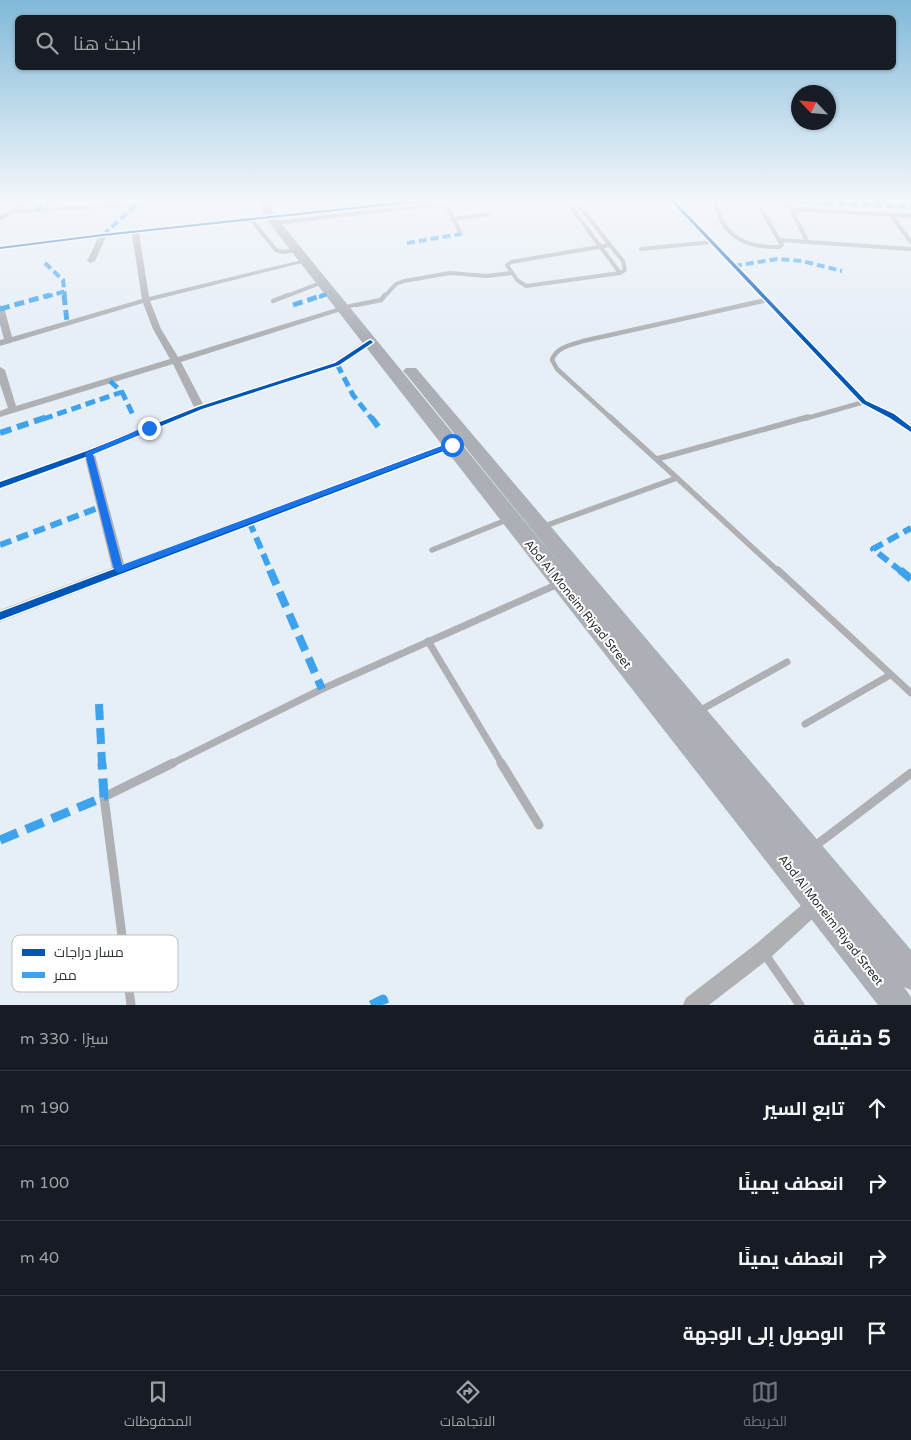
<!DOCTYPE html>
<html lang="ar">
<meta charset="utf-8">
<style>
body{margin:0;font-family:"Varela Round",Cairo,sans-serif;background:#242831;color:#f1f3f6;direction:rtl}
.compass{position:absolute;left:791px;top:85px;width:45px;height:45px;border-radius:50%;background:#171b24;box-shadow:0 1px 4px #0004;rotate:296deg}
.stop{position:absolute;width:15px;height:15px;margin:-11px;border:4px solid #1a73e8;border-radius:50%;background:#fff}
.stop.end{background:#1a73e8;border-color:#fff;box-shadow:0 1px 5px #0008}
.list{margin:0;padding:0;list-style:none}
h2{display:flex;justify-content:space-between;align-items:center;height:65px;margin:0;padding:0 20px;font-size:21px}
h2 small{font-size:16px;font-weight:400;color:#9ea1a6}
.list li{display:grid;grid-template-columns:32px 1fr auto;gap:15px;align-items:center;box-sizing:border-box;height:75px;padding:0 20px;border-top:1px solid #363941}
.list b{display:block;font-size:19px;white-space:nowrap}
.list em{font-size:16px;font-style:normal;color:#9ea1a6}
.icon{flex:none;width:28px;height:28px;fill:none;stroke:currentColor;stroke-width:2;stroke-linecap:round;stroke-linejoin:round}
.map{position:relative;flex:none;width:911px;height:1005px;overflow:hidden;direction:ltr}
.search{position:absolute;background:#171b24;box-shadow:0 1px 4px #0004;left:15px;right:15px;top:15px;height:55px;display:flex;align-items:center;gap:12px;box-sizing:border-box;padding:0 18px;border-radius:8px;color:#9ea1a6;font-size:19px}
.sheet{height:365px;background:#171b24}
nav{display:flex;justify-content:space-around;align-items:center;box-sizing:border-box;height:70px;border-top:1px solid #363941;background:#171b24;font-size:14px;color:#9ea1a6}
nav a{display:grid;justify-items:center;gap:2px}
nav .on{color:#6c737a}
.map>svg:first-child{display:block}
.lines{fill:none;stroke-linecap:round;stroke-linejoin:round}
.service-far4{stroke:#aeb0b4;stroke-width:4}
.service-far3{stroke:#aeb0b4;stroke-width:4.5}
.service-far2{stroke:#aeb0b4;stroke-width:5.5}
.service-far1{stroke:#aeb0b4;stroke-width:7}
.service{stroke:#aeb0b4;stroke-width:9}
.minor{fill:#aeb0b4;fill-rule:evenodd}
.tertiary{fill:#aeb0b4;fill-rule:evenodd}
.trunk{fill:#acb0b6;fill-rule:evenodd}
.quiet-far4{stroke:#3ea3ec;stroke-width:4;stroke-dasharray:8 4;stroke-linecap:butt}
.quiet-far3{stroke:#3ea3ec;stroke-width:5;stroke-dasharray:10 5;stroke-linecap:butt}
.quiet-far2{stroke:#3ea3ec;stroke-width:6;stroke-dasharray:12 6;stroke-linecap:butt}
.quiet-far1{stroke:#3ea3ec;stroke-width:8;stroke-dasharray:16 8;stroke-linecap:butt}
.quiet{stroke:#3ea3ec;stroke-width:9;stroke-dasharray:19 9;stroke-linecap:butt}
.cycleway-casing{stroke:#fff;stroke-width:3}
.cycleway{fill:#0057b8;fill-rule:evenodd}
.route{fill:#1a73e8}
.labels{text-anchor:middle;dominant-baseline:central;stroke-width:4;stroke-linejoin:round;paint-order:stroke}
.street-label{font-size:12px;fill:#2b3138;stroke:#fff}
.key{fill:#fff;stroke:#bfc1c3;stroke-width:1}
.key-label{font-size:14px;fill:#2b3138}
</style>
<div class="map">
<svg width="911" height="1005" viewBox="0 0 911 1005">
<rect width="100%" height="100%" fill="#e6eef6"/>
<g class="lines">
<!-- service-far4 -->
<g class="service-far4">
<path d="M565,199L620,273"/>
<path d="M574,199L610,245"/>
<path d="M716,199C719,235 745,248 779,247L782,245L779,240L911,249"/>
<path d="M724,199L789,205"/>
<path d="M800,199L802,202H791L789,205L807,241"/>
<path d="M757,201L779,240"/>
<path d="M446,204L461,234"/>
<path d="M792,209L911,216"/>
<path d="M891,215L911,242"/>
<path d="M251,219L276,250L283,252L297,250"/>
<path d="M452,219L490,214"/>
<path d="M610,245L623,261L625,270L620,273L526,286L517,280L507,265L511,262Z"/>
<path d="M641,249L712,242"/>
<path d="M284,297L323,282"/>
<path d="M384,297L396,284L404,281L450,273L487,276L511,273"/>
</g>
<!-- service-far3 -->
<g class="service-far3">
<path d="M273,301L288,295"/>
<path d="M356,305L381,300L385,295"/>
<path d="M612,419L557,369L552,360C556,347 572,345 583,341L767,300"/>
<path d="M804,419L864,402"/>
</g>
<!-- service-far2 -->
<g class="service-far2">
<path d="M610,417L677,478"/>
<path d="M657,459L808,417"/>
<path d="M542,527L677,478L779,572"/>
<path d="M432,550L509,519"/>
</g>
<!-- service-far1 -->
<g class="service-far1">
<path d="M778,570L911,693"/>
<path d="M428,641L502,764"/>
<path d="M699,711L787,662"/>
<path d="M805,724L890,675"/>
<path d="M171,764L322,689L558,584"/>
</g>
<!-- service -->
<g class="service">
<path d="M501,763L539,825"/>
<path d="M815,846L911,773"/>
<path d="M764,953L800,1005"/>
<path d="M131,1005L104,797L173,763"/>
</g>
<!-- minor -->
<g class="minor">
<path d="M26,199H33L20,209L205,199H244L241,201L13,213L0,221V216Z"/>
<path d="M668,199H674L867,400L895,414L911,425V433L889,418L861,404Z"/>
<path d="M271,216L274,218L273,219L139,233L149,297L306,259L310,261L150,301L161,329L178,357L353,303L360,305L181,362L203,404L334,362L367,340L370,339L374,342L340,366L203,410L95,455L124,564L448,443H456L457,445L456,447L0,622V610L112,568L85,458L0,489V481L85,450L194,407L173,364L0,417V411L8,408L0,384V367L5,370L16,406L170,359L153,329L143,303L0,346V340L4,339L0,324V305L4,307L12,337L142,299L132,234L106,237L95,261L91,263L87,261L98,238L0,250V246L103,233Z"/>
<path d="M817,894L823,897L826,903L823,909L770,958L709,1005H683L686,998L756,944L811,897Z"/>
</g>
<!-- tertiary -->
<path class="tertiary" d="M464,199H488L484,201L275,225L271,223L275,221Z"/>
<!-- trunk -->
<path class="trunk" d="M262,199H272V212L275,216L567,573L406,374L403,371L406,368H416L911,950V990L904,987L911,997V1005H878L267,220L262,212Z"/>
<!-- quiet-far4 -->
<g class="quiet-far4">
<path d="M181,199V203"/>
<path d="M802,202L911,207"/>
<path d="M36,211L50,199"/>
<path d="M103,235L136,205"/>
<path d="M407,243L461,234"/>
<path d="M45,263L63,280L65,297"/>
<path d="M734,266L777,259L802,261L842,271"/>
<path d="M45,297L66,291"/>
<path d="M319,297L331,293"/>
</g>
<!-- quiet-far3 -->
<g class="quiet-far3">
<path d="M64,295L67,322"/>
<path d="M293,305L323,295"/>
<path d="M0,309L50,295"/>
<path d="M337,364L353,395L372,419"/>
<path d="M110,381L122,392L134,417"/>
<path d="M43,419L122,392"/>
</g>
<!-- quiet-far2 -->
<g class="quiet-far2">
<path d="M371,417L380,429"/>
<path d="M0,433L47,417"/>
<path d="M249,521L271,572"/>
<path d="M0,545L103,506"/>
<path d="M902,572L873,549L911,528"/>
</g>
<!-- quiet-far1 -->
<g class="quiet-far1">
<path d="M270,570L322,689"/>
<path d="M900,570L911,579"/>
<path d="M99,704L102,764"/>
</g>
<!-- quiet -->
<g class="quiet">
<path d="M0,840L104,797L102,763"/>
<path d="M371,1005L383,999L385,1005"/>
</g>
<defs>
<g id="cycleway">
<path d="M428,199H442L440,200L103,236L0,249V247L103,234Z"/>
<path d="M669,199H673L866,401L894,414L911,427V432L890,418L862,403Z"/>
<path d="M370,340L373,342L372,343L339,365L202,409L91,455L0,488V482L87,451L198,407L335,363Z"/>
<path d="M450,443H454L455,445L454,447L0,620V612Z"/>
</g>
</defs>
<!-- cycleway casing -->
<use href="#cycleway" class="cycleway-casing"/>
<!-- cycleway -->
<use href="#cycleway" class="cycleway"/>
</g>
<!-- sky -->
<linearGradient id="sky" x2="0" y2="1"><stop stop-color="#81b9d8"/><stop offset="0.59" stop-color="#f4f7fb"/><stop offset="1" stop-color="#f4f7fb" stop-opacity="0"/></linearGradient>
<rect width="911" height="340" fill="url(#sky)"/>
<!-- route -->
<path class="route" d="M149,425L152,426V429L93,454L122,565L450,443L456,445L119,573L114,570L85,453Z"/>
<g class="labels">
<!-- street labels -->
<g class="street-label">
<text transform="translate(578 604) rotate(51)">Abd Al Moneim Riyad Street</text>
<text transform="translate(831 920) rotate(52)">Abd Al Moneim Riyad Street</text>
</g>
</g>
<!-- legend -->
<rect x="12" y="935" width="166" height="57" rx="8" class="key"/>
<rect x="22" y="949" width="23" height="7" fill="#0057b8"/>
<rect x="22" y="972" width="23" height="6" fill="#3ea3ec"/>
<g class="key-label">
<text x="54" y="957">مسار دراجات</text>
<text x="54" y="980">ممر</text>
</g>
</svg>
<svg class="compass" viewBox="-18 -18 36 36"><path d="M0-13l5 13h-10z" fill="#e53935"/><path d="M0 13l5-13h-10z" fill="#9ea1a6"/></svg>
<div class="stop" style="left:452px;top:445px"></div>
<div class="stop end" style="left:149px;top:428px"></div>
<div class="search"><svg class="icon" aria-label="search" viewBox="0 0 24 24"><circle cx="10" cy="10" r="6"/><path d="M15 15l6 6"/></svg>ابحث هنا</div>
</div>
<section class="sheet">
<h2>5 دقيقة<small>سيرًا · 330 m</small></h2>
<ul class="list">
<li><svg class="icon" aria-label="ahead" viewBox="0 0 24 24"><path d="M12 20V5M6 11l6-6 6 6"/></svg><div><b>تابع السير</b></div><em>190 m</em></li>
<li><svg class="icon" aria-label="right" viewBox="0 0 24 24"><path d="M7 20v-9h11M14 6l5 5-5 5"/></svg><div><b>انعطف يمينًا</b></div><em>100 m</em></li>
<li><svg class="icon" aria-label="right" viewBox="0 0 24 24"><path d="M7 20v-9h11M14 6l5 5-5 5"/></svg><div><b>انعطف يمينًا</b></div><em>40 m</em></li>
<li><svg class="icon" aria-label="arrive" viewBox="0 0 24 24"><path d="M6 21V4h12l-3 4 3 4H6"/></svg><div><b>الوصول إلى الوجهة</b></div></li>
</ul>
</section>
<nav>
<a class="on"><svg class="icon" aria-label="map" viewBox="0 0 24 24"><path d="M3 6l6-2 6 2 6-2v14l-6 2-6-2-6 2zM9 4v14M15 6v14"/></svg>الخريطة</a>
<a><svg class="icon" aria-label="directions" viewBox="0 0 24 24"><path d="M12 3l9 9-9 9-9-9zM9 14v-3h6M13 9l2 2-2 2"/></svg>الاتجاهات</a>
<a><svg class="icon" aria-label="saved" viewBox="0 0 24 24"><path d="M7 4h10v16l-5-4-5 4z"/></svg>المحفوظات</a>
</nav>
